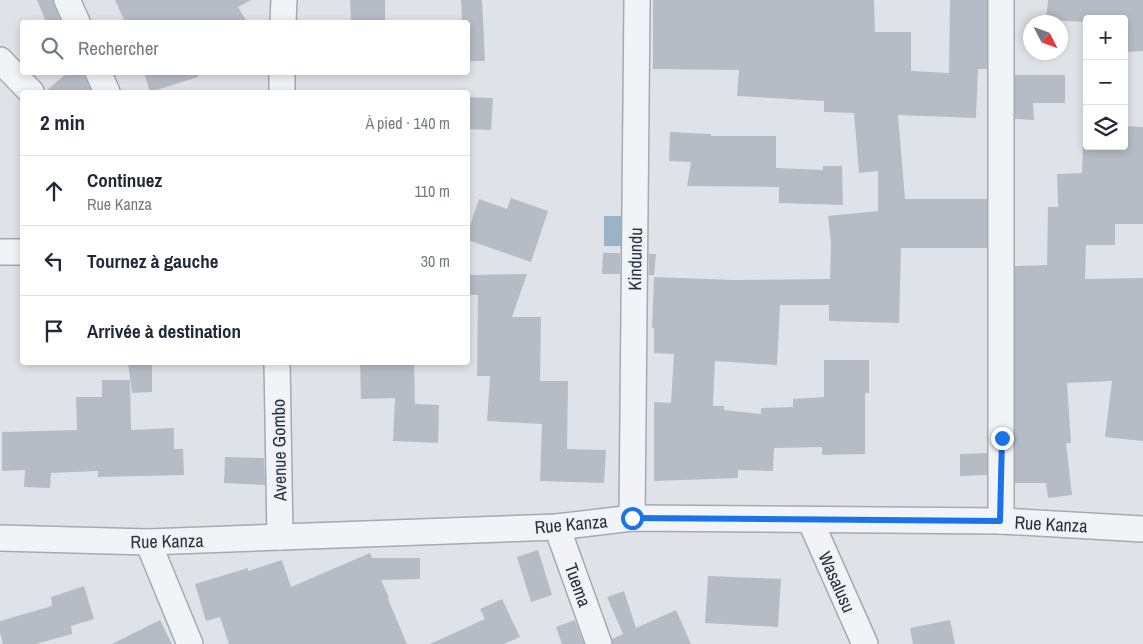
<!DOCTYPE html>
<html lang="fr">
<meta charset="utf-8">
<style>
body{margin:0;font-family:"Archivo Narrow",sans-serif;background:#f2f2f3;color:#1f2937}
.controls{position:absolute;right:15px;top:15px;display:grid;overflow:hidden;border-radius:5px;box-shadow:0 2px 8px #0003}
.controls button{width:45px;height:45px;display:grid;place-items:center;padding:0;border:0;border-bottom:1px solid #e0e1e3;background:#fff;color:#1f2937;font:25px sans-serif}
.compass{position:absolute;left:1023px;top:15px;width:45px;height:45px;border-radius:50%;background:#fff;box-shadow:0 2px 8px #0003;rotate:132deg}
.stop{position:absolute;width:15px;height:15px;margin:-11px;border:4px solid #1a73e8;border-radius:50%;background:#fff}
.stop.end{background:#1a73e8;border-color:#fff;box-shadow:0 1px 5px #0008}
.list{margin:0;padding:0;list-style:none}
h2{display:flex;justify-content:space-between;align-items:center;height:65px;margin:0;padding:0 20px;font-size:21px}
h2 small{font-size:16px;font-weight:400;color:#747a83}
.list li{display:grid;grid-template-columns:32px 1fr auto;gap:15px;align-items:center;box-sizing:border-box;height:70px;padding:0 20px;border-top:1px solid #e0e1e3}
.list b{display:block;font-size:19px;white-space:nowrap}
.list p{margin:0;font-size:16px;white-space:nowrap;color:#747a83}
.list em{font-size:16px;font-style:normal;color:#747a83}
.icon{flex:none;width:28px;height:28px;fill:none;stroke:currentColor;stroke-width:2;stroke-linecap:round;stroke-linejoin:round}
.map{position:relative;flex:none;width:1143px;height:644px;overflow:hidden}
.search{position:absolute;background:#fff;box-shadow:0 2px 8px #0003;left:20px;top:20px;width:450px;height:55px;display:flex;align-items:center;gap:12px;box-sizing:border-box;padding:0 18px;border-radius:5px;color:#747a83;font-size:19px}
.panel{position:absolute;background:#fff;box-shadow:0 2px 8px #0003;left:20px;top:90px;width:450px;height:275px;border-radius:5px}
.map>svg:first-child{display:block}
.water{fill:#99b3c9}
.building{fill:#b6bcc5}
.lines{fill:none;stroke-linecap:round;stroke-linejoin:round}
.minor-casing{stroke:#a4aab2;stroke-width:28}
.minor{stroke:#f1f3f7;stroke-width:25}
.route{stroke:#1a73e8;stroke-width:6}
.labels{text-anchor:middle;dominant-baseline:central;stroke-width:4;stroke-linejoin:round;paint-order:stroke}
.street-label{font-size:18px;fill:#273140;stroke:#eef2f6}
</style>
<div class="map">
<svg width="1143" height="644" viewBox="0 0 1143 644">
<rect width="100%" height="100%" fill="#dfe3e8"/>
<!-- water -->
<rect class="water" x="604" y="216" width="21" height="30"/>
<!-- building -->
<g class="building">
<path d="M37,0H53L61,22H46Z"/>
<path d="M115,0H251L238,7L247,22H125Z"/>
<path d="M350,0H385V22H351Z"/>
<path d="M461,0H482L485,61H468V22H462Z"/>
<path d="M653,0H874L875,32H911V71L949,73L950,0H987V69H978L976,118L898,115L905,199H987V248H901L899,323L829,321V305H780L777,365L715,361L713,406H724V410L761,414V408L793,407V399L824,397V360H869V393H865V454L822,455V447L774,448L773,471L738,470V478L654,481V402L671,403L674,354L654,353V328H652L654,277L734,280L830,279L831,242L828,216L878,211V171L859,173L854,113L824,112V101L737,96L739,70L653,69Z"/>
<path d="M1048,0H1143V51L1124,52V19H1087V22L1046,20Z"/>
<path d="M68,72H84L91,92H45Z"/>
<path d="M144,72H198V77L150,92Z"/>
<path d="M1015,75H1065V103H1033L1034,120L1015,119Z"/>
<path d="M468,97L493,98L491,130L468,129Z"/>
<path d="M1124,126L1143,127V224H1115V245H1086L1085,279L1143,278V441L1105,437L1112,381L1067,383L1071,443H1066L1072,495L1048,498L1046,483H1015V266L1047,265L1048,207H1058L1057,174L1082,173L1083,146H1124Z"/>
<path d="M670,132L711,134V136H776V168L823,170V166H842L843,205L779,203V187L687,186L691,162L669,161Z"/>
<path d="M511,198L548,211L531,262L468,240V232L479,199L507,209Z"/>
<path d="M603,253H620V274H602Z"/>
<path d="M649,254H656L654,275H649Z"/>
<path d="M527,274L512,317H541L540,381H568L567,449L606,450L604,483L540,481L542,424L487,421L490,376H477L478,295H468V275Z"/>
<path d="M128,362H152V392L132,393Z"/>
<path d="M360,362H414L415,404L439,405L438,443L393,441L395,398L361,399Z"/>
<path d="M102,380H130L131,430L174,428V449H183L184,475L98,477V471L51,473L50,488L24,487L25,470L2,471V432L77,430L76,397H102Z"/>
<path d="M987,453V475L960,476V454Z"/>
<path d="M225,457L264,458L265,485L224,483Z"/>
<path d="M538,550L552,595L531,602L517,557Z"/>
<path d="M370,553L372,558H420V579L381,580L389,598L388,599L407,644H229L220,617L206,621L195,584L248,568V571L282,560L291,587Z"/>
<path d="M708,576L781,579L778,627L705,623Z"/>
<path d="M84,586L94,619L71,626L72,634L36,644H3L0,633V621L52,606L51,597Z"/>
<path d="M624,591L636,628L676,610L691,644H613L612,639L623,634L607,597Z"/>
<path d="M502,599L520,637L504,644H430L485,619L480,609Z"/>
<path d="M160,620L172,644H112Z"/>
<path d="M575,620L584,644H562L556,627Z"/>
<path d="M950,620L955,644H913L910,628Z"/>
</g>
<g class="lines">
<defs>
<g id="minor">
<path d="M67,0L77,22"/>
<path d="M283,22L284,0"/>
<path d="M0,60L31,92"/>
<path d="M98,72L107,92"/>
<path d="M282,92V72"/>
<path d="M0,252H22"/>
<path d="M277,362L280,537"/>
<path d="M632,518L637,0"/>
<path d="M810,520L865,644"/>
<path d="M1001,521V0"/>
<path d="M557,527L599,644"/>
<path d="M0,538L148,542L557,527L632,518L1001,521L1143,529"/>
<path d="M148,542L190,644"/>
</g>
</defs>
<!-- minor casing -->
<use href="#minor" class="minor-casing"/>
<!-- minor -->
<use href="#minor" class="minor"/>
</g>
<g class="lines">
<!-- route -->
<path class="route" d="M632,518L1000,521L1002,438"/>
</g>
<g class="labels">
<!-- street labels -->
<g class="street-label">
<text transform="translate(635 259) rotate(-89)">Kindundu</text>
<text transform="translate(279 450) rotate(-91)">Avenue Gombo</text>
<text transform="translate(571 524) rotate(-5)">Rue Kanza</text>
<text transform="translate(1051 524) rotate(3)">Rue Kanza</text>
<text transform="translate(167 541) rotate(-1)">Rue Kanza</text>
<text transform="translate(837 582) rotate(66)">Wasalusu</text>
<text transform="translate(578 585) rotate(70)">Tuema</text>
</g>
</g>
</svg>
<div class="controls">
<button>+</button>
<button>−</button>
<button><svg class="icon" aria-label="layers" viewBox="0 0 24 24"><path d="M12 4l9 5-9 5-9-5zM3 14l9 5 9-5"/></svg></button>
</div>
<svg class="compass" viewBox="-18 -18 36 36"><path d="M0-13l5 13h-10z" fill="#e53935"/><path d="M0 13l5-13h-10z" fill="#747a83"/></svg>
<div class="stop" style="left:632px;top:518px"></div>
<div class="stop end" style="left:1002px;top:438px"></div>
<div class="search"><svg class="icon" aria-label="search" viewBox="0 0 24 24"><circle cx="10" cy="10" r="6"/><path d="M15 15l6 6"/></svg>Rechercher</div>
<section class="panel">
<h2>2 min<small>À pied · 140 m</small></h2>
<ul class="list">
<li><svg class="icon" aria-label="ahead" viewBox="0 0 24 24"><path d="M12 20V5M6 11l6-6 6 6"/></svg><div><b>Continuez</b><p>Rue Kanza</p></div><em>110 m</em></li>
<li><svg class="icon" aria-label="left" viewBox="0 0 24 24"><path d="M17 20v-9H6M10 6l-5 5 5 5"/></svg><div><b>Tournez à gauche</b></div><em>30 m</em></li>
<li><svg class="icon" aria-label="arrive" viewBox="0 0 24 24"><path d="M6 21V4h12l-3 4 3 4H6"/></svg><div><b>Arrivée à destination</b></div></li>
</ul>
</section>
</div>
